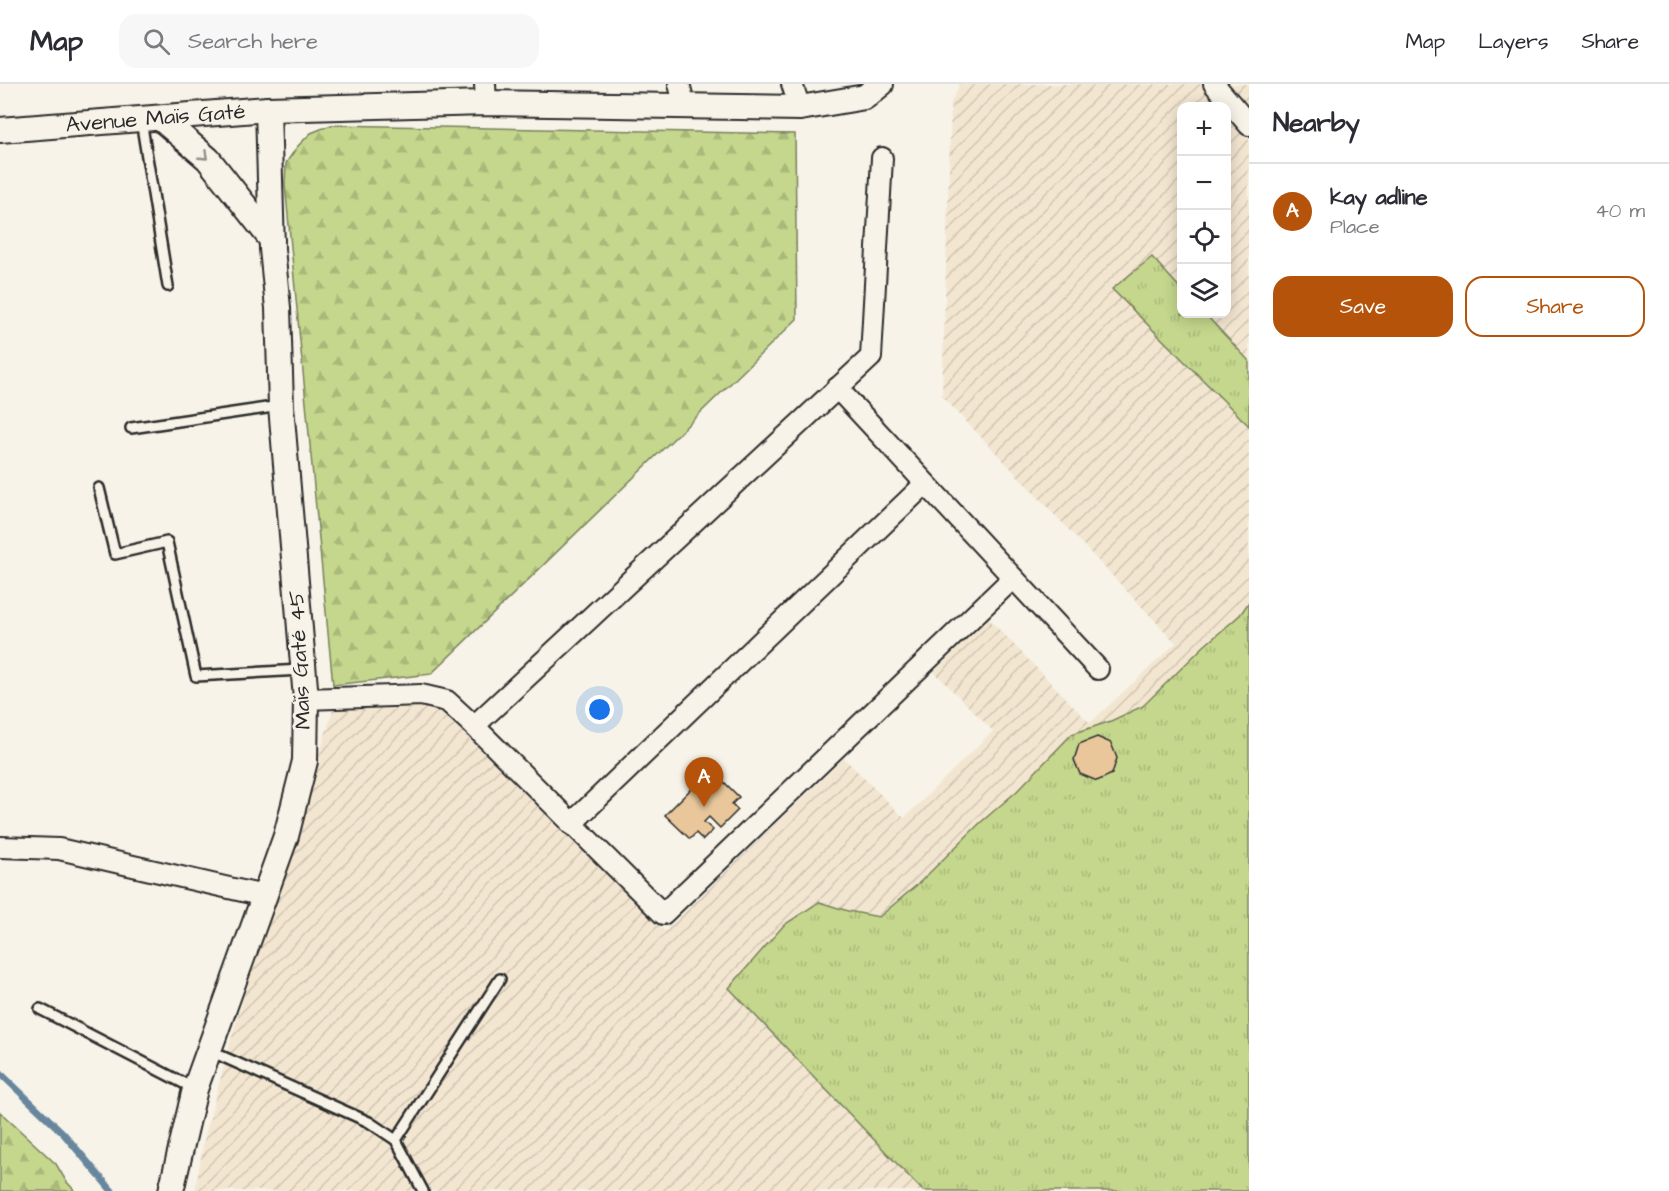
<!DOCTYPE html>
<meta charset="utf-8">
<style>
body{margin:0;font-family:"Architects Daughter",sans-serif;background:#f7f7f7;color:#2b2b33}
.controls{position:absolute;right:18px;top:18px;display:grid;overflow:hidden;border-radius:12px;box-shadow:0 3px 15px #0003}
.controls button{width:54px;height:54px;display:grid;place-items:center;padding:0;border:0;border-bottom:2px solid #e1e1e2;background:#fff;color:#2b2b33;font:30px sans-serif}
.you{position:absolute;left:600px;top:626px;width:21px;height:21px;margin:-15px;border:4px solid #fff;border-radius:50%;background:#1a73e8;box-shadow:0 0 0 9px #1a73e833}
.badge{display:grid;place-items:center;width:39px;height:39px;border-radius:50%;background:#b45309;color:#fff;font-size:20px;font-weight:700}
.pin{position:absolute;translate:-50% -50px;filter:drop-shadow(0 2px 3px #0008)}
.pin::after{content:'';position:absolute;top:32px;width:21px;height:18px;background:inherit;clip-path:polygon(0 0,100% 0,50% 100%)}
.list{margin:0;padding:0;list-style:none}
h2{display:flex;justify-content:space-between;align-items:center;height:78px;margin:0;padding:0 24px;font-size:26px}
h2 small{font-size:20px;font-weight:400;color:#7c7c81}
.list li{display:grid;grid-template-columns:39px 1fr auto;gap:18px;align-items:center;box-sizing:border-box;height:96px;padding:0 24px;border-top:2px solid #e1e1e2}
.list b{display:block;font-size:22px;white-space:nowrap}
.list p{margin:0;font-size:20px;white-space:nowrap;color:#7c7c81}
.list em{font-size:20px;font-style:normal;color:#7c7c81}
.actions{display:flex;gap:12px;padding:18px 24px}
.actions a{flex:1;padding:14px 0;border:2px solid #b45309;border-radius:18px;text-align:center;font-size:21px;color:#b45309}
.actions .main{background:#b45309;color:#fff}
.icon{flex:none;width:33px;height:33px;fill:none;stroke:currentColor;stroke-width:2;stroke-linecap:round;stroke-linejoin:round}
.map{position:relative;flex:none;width:1249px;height:1107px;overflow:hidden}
header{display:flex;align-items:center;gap:36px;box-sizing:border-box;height:84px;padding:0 30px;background:#fff;border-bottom:2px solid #e1e1e2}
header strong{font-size:28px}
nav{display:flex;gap:33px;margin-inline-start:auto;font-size:21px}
.search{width:420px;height:54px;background:#f7f7f7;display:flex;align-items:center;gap:15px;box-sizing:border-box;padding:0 21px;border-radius:18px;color:#7c7c81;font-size:22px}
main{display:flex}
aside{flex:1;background:#fff}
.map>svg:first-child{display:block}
.industrial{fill:url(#industrial-furrows)}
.grass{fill:url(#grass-tufts);stroke:#78815c;stroke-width:1.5}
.forest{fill:url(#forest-firs);stroke:#78815c;stroke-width:1.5}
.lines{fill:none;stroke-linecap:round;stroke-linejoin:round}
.stream{stroke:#67879f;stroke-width:7}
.building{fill:#e9c79b;stroke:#2b2b2b;stroke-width:1.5}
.service-casing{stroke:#2b2b2b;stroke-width:14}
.minor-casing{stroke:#2b2b2b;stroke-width:24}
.tertiary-casing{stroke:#2b2b2b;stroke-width:28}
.service{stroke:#f7f3e8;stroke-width:9}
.minor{stroke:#f7f3e8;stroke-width:20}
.tertiary{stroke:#f7f3e8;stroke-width:24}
.oneway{stroke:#918f8a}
.labels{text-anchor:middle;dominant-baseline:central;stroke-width:6;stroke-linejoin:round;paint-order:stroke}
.street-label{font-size:22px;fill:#2b2b2b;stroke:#f7f3e8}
</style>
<header>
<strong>Map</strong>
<div class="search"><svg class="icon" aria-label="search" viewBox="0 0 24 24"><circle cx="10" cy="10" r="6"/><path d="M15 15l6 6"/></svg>Search here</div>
<nav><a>Map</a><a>Layers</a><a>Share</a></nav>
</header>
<main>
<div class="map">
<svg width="1249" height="1107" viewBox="0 0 1249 1107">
<defs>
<pattern id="industrial-furrows" width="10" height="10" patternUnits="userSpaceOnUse" patternTransform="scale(1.5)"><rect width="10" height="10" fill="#f3e6d1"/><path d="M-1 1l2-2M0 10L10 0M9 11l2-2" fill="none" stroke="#d0c5b4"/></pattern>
<pattern id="grass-tufts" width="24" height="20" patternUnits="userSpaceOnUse" patternTransform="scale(1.5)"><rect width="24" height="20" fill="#c4d78c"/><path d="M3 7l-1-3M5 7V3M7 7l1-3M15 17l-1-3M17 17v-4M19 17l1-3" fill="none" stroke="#a9b979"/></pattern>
<pattern id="forest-firs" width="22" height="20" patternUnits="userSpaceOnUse" patternTransform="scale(1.5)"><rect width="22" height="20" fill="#c4d78c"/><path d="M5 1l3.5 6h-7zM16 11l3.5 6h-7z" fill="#a9b979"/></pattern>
</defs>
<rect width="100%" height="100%" fill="#f7f3e8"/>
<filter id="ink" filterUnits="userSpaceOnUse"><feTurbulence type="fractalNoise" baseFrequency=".0167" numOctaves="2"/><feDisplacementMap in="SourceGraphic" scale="12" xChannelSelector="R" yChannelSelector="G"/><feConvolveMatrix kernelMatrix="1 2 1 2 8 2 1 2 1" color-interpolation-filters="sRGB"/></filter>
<g filter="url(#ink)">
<!-- industrial -->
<path class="industrial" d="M960,0H1249V277L1205,230H1226V22H1182L1181,205L1152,173L1113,205L1249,342V518L1240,531L1204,562L1143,622L1111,637L1017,707L980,739L918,800L879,833L848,827L819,818L729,903L923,1107H195L205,1051L236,938L333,626L431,617L665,847L844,674L904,734L993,647L934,588L988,534L1090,639L1176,559L942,312L951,19Z"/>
<!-- grass -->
<g class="grass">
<path d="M1152,173L1181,205L1182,230H1205L1249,277V342L1112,205Z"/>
<path d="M1249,518V1107H923L729,904L784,841L819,818L848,827L879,833L918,800L980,739L1017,707L1072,650L1111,637L1143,622L1204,562L1240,531Z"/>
</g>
<!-- forest -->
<g class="forest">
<path d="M331,41L795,50L797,235L431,590L333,601L285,100L286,79L297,63L311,49Z"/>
<path d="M0,1028L56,1080L66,1097L75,1107H0Z"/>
</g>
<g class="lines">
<!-- stream -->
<path class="stream" d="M0,989L63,1049L112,1107"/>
</g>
<!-- building -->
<g class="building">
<path d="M1097,653L1111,659L1117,674L1112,690L1097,697L1080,690L1074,676L1079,660Z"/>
<path d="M711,685L739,713L732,720L738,726L720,744L709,733L704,738L713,746L703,756L696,749L690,755L665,731Z"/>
</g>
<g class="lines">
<defs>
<g id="service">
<path d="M141,36L168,202"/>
<path d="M131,344L280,322"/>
<path d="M99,404L115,470L167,458L196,592L301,586"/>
<path d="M40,925L193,1004"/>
<path d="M210,967L369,1038L396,1056L423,1107"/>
<path d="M396,1056L500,895"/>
</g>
<g id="minor">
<path d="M485,0L486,19"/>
<path d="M679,0L685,22"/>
<path d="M792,0L800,24"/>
<path d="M1214,0L1249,41"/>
<path d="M837,304L1098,585"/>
<path d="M306,615L421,611L447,617L474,642L663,830L1013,494"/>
<path d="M474,642L871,273L882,74"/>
<path d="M571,740L925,400"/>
<path d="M0,763L59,765L264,812"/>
</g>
<g id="tertiary">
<path d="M160,34L208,75L272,156"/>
<path id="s1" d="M0,46L268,25L486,19L800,24L865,13L881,0"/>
<path d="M171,1107L195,1005L286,752L305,677L306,615L281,322L278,224L272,165L268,25"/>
</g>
</defs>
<!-- service casing -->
<use href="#service" class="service-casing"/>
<!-- minor casing -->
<use href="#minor" class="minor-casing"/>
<!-- tertiary casing -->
<use href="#tertiary" class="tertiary-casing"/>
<!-- service -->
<use href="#service" class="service"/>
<!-- minor -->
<use href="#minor" class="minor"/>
<!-- tertiary -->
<use href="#tertiary" class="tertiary"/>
</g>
<!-- one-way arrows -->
<defs><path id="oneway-chevron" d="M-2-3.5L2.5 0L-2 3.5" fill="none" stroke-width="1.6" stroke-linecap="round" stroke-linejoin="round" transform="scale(1.5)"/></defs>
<use class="oneway" href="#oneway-chevron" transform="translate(204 72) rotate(43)"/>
</g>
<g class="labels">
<!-- street labels -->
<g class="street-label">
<text stroke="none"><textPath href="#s1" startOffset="156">Avenue Maïs Gaté</textPath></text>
<text transform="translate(300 576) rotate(-93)">Maïs Gaté 45</text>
</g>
</g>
</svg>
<div class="controls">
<button>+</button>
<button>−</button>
<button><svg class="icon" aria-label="locate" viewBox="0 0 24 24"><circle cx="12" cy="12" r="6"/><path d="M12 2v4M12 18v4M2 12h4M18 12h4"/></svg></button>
<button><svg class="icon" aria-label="layers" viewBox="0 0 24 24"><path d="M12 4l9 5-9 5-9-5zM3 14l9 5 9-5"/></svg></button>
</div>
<div class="you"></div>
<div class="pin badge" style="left:704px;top:723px">A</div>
</div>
<aside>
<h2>Nearby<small></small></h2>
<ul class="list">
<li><span class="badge">A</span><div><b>kay adline</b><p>Place</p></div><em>40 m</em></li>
</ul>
<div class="actions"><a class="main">Save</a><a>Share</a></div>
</aside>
</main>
